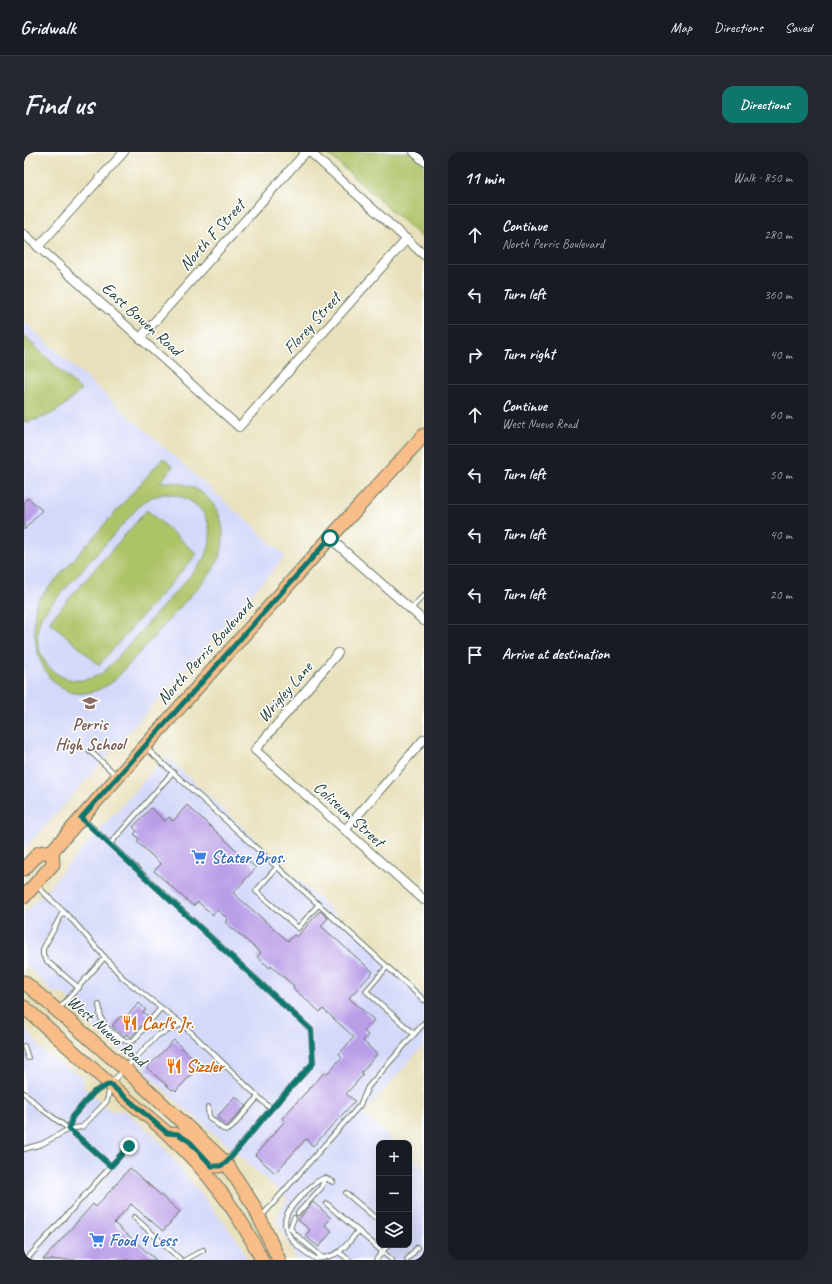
<!DOCTYPE html>
<meta charset="utf-8">
<style>
body{margin:0;font-family:Caveat,sans-serif;background:#242831;color:#f1f3f6}
.controls{position:absolute;right:12px;bottom:12px;display:grid;overflow:hidden;border-radius:8px;box-shadow:0 4px 16px #0002}
.controls button{width:36px;height:36px;display:grid;place-items:center;padding:0;border:0;border-bottom:1px solid #363941;background:#171b24;color:#f1f3f6;font:20px sans-serif}
.stop{position:absolute;width:12px;height:12px;margin:-9px;border:3px solid #0f766e;border-radius:50%;background:#fff}
.stop.end{background:#0f766e;border-color:#fff;box-shadow:0 1px 4px #0008}
.list{margin:0;padding:0;list-style:none}
h2{display:flex;justify-content:space-between;align-items:center;height:52px;margin:0;padding:0 16px;font-size:17px}
h2 small{font-size:13px;font-weight:400;color:#9ea1a6}
.list li{display:grid;grid-template-columns:26px 1fr auto;gap:12px;align-items:center;box-sizing:border-box;height:60px;padding:0 16px;border-top:1px solid #363941}
.list b{display:block;font-size:15px;white-space:nowrap}
.list p{margin:0;font-size:13px;white-space:nowrap;color:#9ea1a6}
.list em{font-size:13px;font-style:normal;color:#9ea1a6}
.icon{flex:none;width:22px;height:22px;fill:none;stroke:currentColor;stroke-width:2;stroke-linecap:round;stroke-linejoin:round}
.map{position:relative;flex:none;width:400px;height:1108px;overflow:hidden;border-radius:12px}
header{display:flex;align-items:center;gap:24px;box-sizing:border-box;height:56px;padding:0 20px;background:#171b24;border-bottom:1px solid #363941}
header strong{font-size:19px}
nav{display:flex;gap:22px;margin-inline-start:auto;font-size:14px}
.intro{display:flex;align-items:center;justify-content:space-between;box-sizing:border-box;height:96px;padding:0 24px}
h1{margin:0;font-size:28px}
.button{padding:10px 18px;border-radius:12px;background:#0f766e;color:#fff;font-size:14px;font-weight:700}
main{display:flex;gap:24px;padding:0 24px}
aside{flex:1;background:#171b24;border-radius:12px;box-shadow:0 4px 16px #0002}
.map>svg:first-child{display:block}
.built{fill:#d4d8f9}
.green{fill:#adc368;stroke:#66804e;fill-rule:evenodd}
.building{fill:#b99de7}
.lines{fill:none;stroke-linecap:round;stroke-linejoin:round}
.lane-casing{stroke:#657663;stroke-width:6}
.street-casing{stroke:#657663;stroke-width:10}
.primary-casing{stroke:#657663;stroke-width:15}
.lane{stroke:#fff;stroke-width:4}
.street{stroke:#fff;stroke-width:8}
.primary{stroke:#f8bd88;stroke-width:13}
.route{stroke:#0f766e;stroke-width:5}
.labels{text-anchor:middle;dominant-baseline:central;stroke-width:3;stroke-linejoin:round;paint-order:stroke}
.street-label{font-size:17px;fill:#1f3d34;stroke:#fff}
.education-label{font-size:17px;font-weight:bold;fill:#785e54;stroke:#fff}
.shop-label{font-size:17px;font-weight:bold;fill:#366cbe;stroke:#fff;text-anchor:start}
.food-label{font-size:17px;font-weight:bold;fill:#c56008;stroke:#fff;text-anchor:start}
</style>
<header>
<strong>Gridwalk</strong>
<nav><a>Map</a><a>Directions</a><a>Saved</a></nav>
</header>
<div class="intro"><h1>Find us</h1><a class="button">Directions</a></div>
<main>
<div class="map">
<svg width="400" height="1108" viewBox="0 0 400 1108">
<rect width="100%" height="100%" fill="#fff"/>
<filter id="ink" filterUnits="userSpaceOnUse"><feTurbulence type="fractalNoise" baseFrequency=".025" numOctaves="2"/><feDisplacementMap in="SourceGraphic" scale="8" xChannelSelector="R" yChannelSelector="G"/><feConvolveMatrix kernelMatrix="1 2 1 2 8 2 1 2 1" color-interpolation-filters="sRGB"/></filter>
<filter id="wash" filterUnits="userSpaceOnUse"><feTurbulence type="fractalNoise" baseFrequency=".012" numOctaves="4" result="noise"/><feDisplacementMap in="SourceGraphic" scale="16" xChannelSelector="R" yChannelSelector="G"/><feGaussianBlur stdDeviation="0.9" result="paint"/><feColorMatrix in="noise" values="0 0 0 0 0 0 0 0 0 0 0 0 0 0 0 0 0 1.4 0 .05"/><feComposite in="paint" operator="in"/></filter>
<g filter="url(#wash)">
<rect width="100%" height="100%" fill="#e8e0ba"/>
<!-- built -->
<g class="built">
<path d="M0,170L262,404L0,698Z"/>
<path d="M142,604L400,845V893L339,962L372,991H355V1093H385V1003L400,1016V1108H273L253,1070L256,1058L264,1047L121,921L119,915L101,899L94,897L54,861L53,854L38,841L29,840L0,811V762Z"/>
<path d="M0,874L18,898L42,916L59,924L60,935L86,959H101L130,983L217,1092L223,1108H0Z"/>
</g>
<!-- green -->
<g class="green">
<path d="M302,0H400V88Z"/>
<path d="M0,184L57,238C38,257 27,266 0,270Z"/>
<path d="M139,306L149,315L136,330C190,326 217,379 186,422L90,529C33,569 0,504 13,449ZM141,342C177,343 197,375 180,408L81,519C41,547 0,506 18,463L117,352L128,345Z"/>
<path d="M123,358L173,402L75,513L25,469Z"/>
</g>
<g id="blocks">
<!-- building -->
<g class="building">
<path d="M4,346L18,358L0,378V350Z"/>
<path d="M163,653L232,716L209,741L264,789L270,783L273,785L296,759L304,766L297,774L349,820L325,846L350,868L340,879L344,883L339,889L353,902L337,921L339,923L322,942L331,949L289,994L282,987L251,1021L231,1003L261,969L258,966L300,921L302,923L318,905L315,902L330,885L299,857L296,860L269,836L270,834L247,814L246,816L233,805L237,801L201,770L204,767L193,758L189,763L174,750L169,754L130,719L137,712L113,690L115,687L110,682L113,679L109,675L127,656L141,669L145,665L149,669Z"/>
<path d="M115,851L122,858L119,860L125,865L106,886L102,882L100,884L88,874L97,864L100,867Z"/>
<path d="M150,888L176,913L152,939L149,937L148,938L123,916Z"/>
<path d="M211,944L222,954L203,974L193,965Z"/>
<path d="M106,1016L156,1060L139,1079L107,1052L90,1071L132,1108H19L69,1052L72,1055Z"/>
<path d="M289,1050L307,1066L301,1073L308,1079L295,1095L281,1084L286,1078L274,1068Z"/>
</g>
</g>
</g>
<g filter="url(#ink)">
<use href="#blocks" fill-opacity="0" stroke="#657663" stroke-width="1"/>
<g class="lines">
<defs>
<g id="lane">
<path d="M387,457L400,443"/>
<path d="M122,596L400,848"/>
<path d="M66,599L92,623"/>
<path d="M59,667L287,878L289,911L247,957L203,1009"/>
<path d="M86,692L149,620"/>
<path d="M254,714L232,739L274,776L295,752"/>
<path d="M13,734L49,769L99,826L158,872L247,957"/>
<path d="M39,760L19,797V803L23,809L55,836"/>
<path d="M363,815L342,839L390,882"/>
<path d="M75,853C76,857 76,862 77,866C81,877 95,887 105,890L110,888L137,856"/>
<path d="M35,857L81,805"/>
<path d="M0,894L4,906"/>
<path d="M0,941L19,958L45,977L87,1014"/>
<path d="M184,955L185,965L199,977L204,978L208,975L234,945"/>
<path d="M45,977L48,965L70,940L86,932L134,883L158,872"/>
<path d="M0,997L18,992L45,977L58,975L83,949L86,935"/>
<path d="M309,1030L301,1026C292,1028 286,1036 279,1042C274,1048 266,1055 263,1062C254,1082 277,1098 292,1107C317,1104 319,1097 334,1079"/>
<path d="M322,1041L355,1069"/>
<path d="M303,1052L368,1108"/>
<path d="M274,1061L297,1036L301,1026"/>
<path d="M110,1065L157,1108"/>
<path d="M237,1065L336,953L344,935L400,871"/>
<path d="M270,1066L266,1076L271,1082L299,1106"/>
<path d="M316,1101L325,1108"/>
<path d="M2,1108L105,994"/>
<path d="M161,1108L179,1098"/>
<path d="M352,1108L364,1093"/>
<path d="M383,1108L393,1096"/>
</g>
<g id="street">
<path d="M286,0L400,103"/>
<path d="M390,0L400,9"/>
<path d="M0,82L215,275L383,87"/>
<path d="M14,95L100,0"/>
<path d="M116,186L282,0"/>
<path d="M306,386L400,469"/>
<path d="M314,501L231,598L400,748"/>
<path d="M321,678L400,587"/>
</g>
<g id="primary">
<path d="M0,717L15,701L28,699"/>
<path d="M0,745L29,712L28,699L306,386L400,283"/>
<path d="M0,830L101,917L202,1011L230,1054L255,1108"/>
<path d="M0,855C33,884 65,914 98,943C113,956 129,968 144,982C183,1018 215,1060 238,1108"/>
<path d="M149,982C163,983 178,1004 188,1014H196L202,1011"/>
</g>
</defs>
<!-- lane casing -->
<use href="#lane" class="lane-casing"/>
<!-- street casing -->
<use href="#street" class="street-casing"/>
<!-- primary casing -->
<use href="#primary" class="primary-casing"/>
<!-- lane -->
<use href="#lane" class="lane"/>
<!-- street -->
<use href="#street" class="street"/>
<!-- primary -->
<use href="#primary" class="primary"/>
</g>
</g>
<g class="lines" filter="url(#ink)">
<!-- route -->
<path class="route" d="M105,994L87,1014L45,977L48,965L70,940L86,932L143,981L154,982L166,990L188,1014H196L202,1011L247,957L289,911L287,878L57,666L306,386"/>
</g>
<!-- icons -->
<defs>
<symbol id="school-bare" viewBox="-9 -9 18 18"><path d="M0-5L7-2L0 1L-7-2ZM-4 1L0 2.5L4 1V4Q0 6-4 4Z" fill="#8d6e63" stroke="#fff" stroke-width="2.5" paint-order="stroke"/></symbol>
<symbol id="supermarket-bare" viewBox="-9 -9 18 18"><path d="M-6-5.5h2.5l.6 2H6L4.5 2H-2.5L-4.4-4H-6ZM-1.5 3.2a1.3 1.3 0 1 0 .1 0ZM3 3.2a1.3 1.3 0 1 0 .1 0Z" fill="#3f7fe0" stroke="#fff" stroke-width="2.5" paint-order="stroke"/></symbol>
<symbol id="restaurant-bare" viewBox="-9 -9 18 18"><path d="M-5-6h1v4h1v-4h1v4h1v-4h1v5L-1.5 .5V6h-2V.5L-5-1ZM5-6V6H3V1.5H1.5Q1.5-4 5-6Z" fill="#e8710a" stroke="#fff" stroke-width="2.5" paint-order="stroke"/></symbol>
</defs>
<g fill-rule="evenodd">
<use href="#school-bare" x="55" y="540" width="22" height="22"/>
<use href="#supermarket-bare" x="164" y="694" width="22" height="22"/>
<use href="#restaurant-bare" x="95" y="860" width="22" height="22"/>
<use href="#restaurant-bare" x="139" y="903" width="22" height="22"/>
<use href="#supermarket-bare" x="62" y="1077" width="22" height="22"/>
</g>
<g class="labels">
<!-- street labels -->
<g class="street-label">
<text transform="translate(188 83) rotate(-48)">North F Street</text>
<text transform="translate(118 167) rotate(42)">East Bowen Road</text>
<text transform="translate(288 171) rotate(-48)">Florey Street</text>
<text transform="translate(181 500) rotate(-48)">North Perris Boulevard</text>
<text transform="translate(261 540) rotate(-49)">Wrigley Lane</text>
<text transform="translate(325 662) rotate(42)">Coliseum Street</text>
<text transform="translate(83 879) rotate(41)">West Nuevo Road</text>
</g>
<!-- education labels -->
<g class="education-label">
<text x="66" y="572">Perris<tspan x="66" dy="20">High School</tspan></text>
</g>
<!-- shop labels -->
<g class="shop-label">
<text x="187" y="705">Stater Bros.</text>
<text x="85" y="1088">Food 4 Less</text>
</g>
<!-- food labels -->
<g class="food-label">
<text x="118" y="871">Carl's Jr.</text>
<text x="162" y="914">Sizzler</text>
</g>
</g>
</svg>
<div class="controls">
<button>+</button>
<button>−</button>
<button><svg class="icon" aria-label="layers" viewBox="0 0 24 24"><path d="M12 4l9 5-9 5-9-5zM3 14l9 5 9-5"/></svg></button>
</div>
<div class="stop" style="left:306px;top:386px"></div>
<div class="stop end" style="left:105px;top:994px"></div>
</div>
<aside>
<h2>11 min<small>Walk · 850 m</small></h2>
<ul class="list">
<li><svg class="icon" aria-label="ahead" viewBox="0 0 24 24"><path d="M12 20V5M6 11l6-6 6 6"/></svg><div><b>Continue</b><p>North Perris Boulevard</p></div><em>280 m</em></li>
<li><svg class="icon" aria-label="left" viewBox="0 0 24 24"><path d="M17 20v-9H6M10 6l-5 5 5 5"/></svg><div><b>Turn left</b></div><em>360 m</em></li>
<li><svg class="icon" aria-label="right" viewBox="0 0 24 24"><path d="M7 20v-9h11M14 6l5 5-5 5"/></svg><div><b>Turn right</b></div><em>40 m</em></li>
<li><svg class="icon" aria-label="ahead" viewBox="0 0 24 24"><path d="M12 20V5M6 11l6-6 6 6"/></svg><div><b>Continue</b><p>West Nuevo Road</p></div><em>60 m</em></li>
<li><svg class="icon" aria-label="left" viewBox="0 0 24 24"><path d="M17 20v-9H6M10 6l-5 5 5 5"/></svg><div><b>Turn left</b></div><em>50 m</em></li>
<li><svg class="icon" aria-label="left" viewBox="0 0 24 24"><path d="M17 20v-9H6M10 6l-5 5 5 5"/></svg><div><b>Turn left</b></div><em>40 m</em></li>
<li><svg class="icon" aria-label="left" viewBox="0 0 24 24"><path d="M17 20v-9H6M10 6l-5 5 5 5"/></svg><div><b>Turn left</b></div><em>20 m</em></li>
<li><svg class="icon" aria-label="arrive" viewBox="0 0 24 24"><path d="M6 21V4h12l-3 4 3 4H6"/></svg><div><b>Arrive at destination</b></div></li>
</ul>
</aside>
</main>
